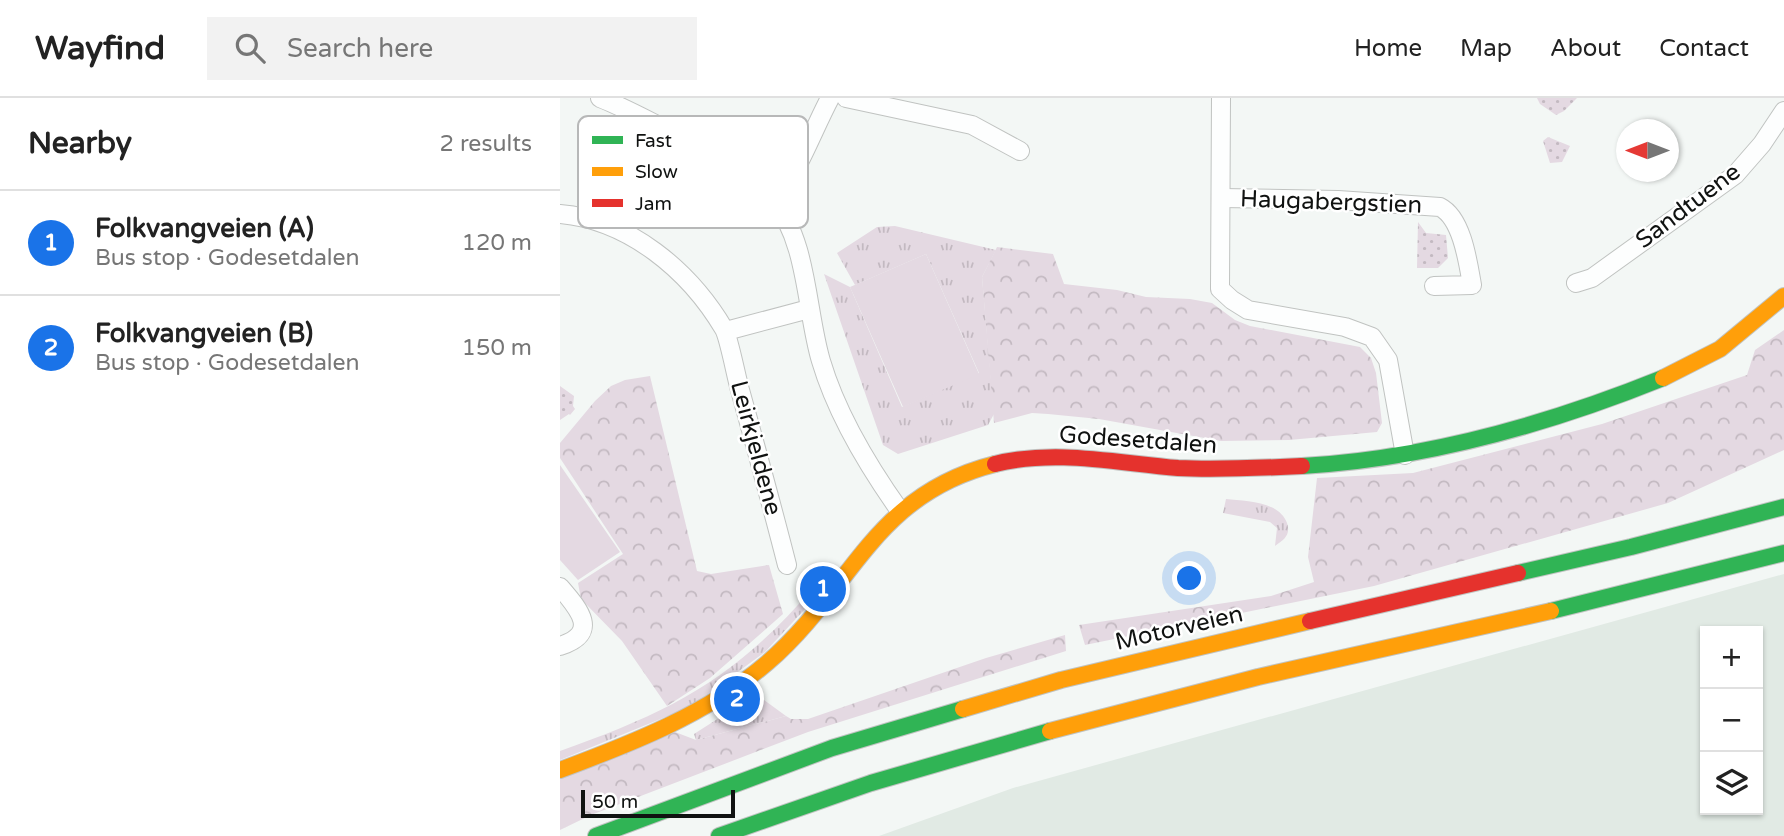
<!DOCTYPE html>
<meta charset="utf-8">
<style>
body{margin:0;font-family:"Varela Round",sans-serif;background:#f2f2f2;color:#222}
.controls{position:absolute;right:21px;bottom:21px;display:grid;overflow:hidden;border-radius:0px;box-shadow:0 2px 5px #0004}
.controls button{width:63px;height:63px;display:grid;place-items:center;padding:0;border:0;border-bottom:2px solid #e0e0e0;background:#fff;color:#222;font:35px sans-serif}
.compass{position:absolute;left:1056px;top:21px;width:63px;height:63px;border-radius:50%;background:#fff;box-shadow:0 2px 5px #0004;rotate:270deg}
.scale{position:absolute;left:21px;bottom:18px;width:154px;box-sizing:border-box;padding-left:7px;border:4px solid #101211;border-top:0;font-size:19px;line-height:24px;white-space:nowrap;color:#101211;-webkit-text-stroke:5px #fff;paint-order:stroke}
.you{position:absolute;left:630px;top:481px;width:24px;height:24px;margin:-18px;border:5px solid #fff;border-radius:50%;background:#1a73e8;box-shadow:0 0 0 10px #1a73e833}
.badge{display:grid;place-items:center;width:46px;height:46px;border-radius:50%;background:#1a73e8;color:#fff;font-size:23px;font-weight:700}
.pin{position:absolute;translate:-50% -50%;border:4px solid #fff;box-shadow:0 2px 7px #0006}
.list{margin:0;padding:0;list-style:none}
h2{display:flex;justify-content:space-between;align-items:center;height:91px;margin:0;padding:0 28px;font-size:30px}
h2 small{font-size:23px;font-weight:400;color:#767676}
.list li{display:grid;grid-template-columns:46px 1fr auto;gap:21px;align-items:center;box-sizing:border-box;height:105px;padding:0 28px;border-top:2px solid #e0e0e0}
.list b{display:block;font-size:26px;white-space:nowrap}
.list p{margin:0;font-size:23px;white-space:nowrap;color:#767676}
.list em{font-size:23px;font-style:normal;color:#767676}
.icon{flex:none;width:38px;height:38px;fill:none;stroke:currentColor;stroke-width:2;stroke-linecap:round;stroke-linejoin:round}
.map{position:relative;flex:none;width:1224px;height:738px;overflow:hidden}
header{display:flex;align-items:center;gap:42px;box-sizing:border-box;height:98px;padding:0 35px;background:#fff;border-bottom:2px solid #e0e0e0}
header strong{font-size:33px}
nav{display:flex;gap:38px;margin-inline-start:auto;font-size:24px}
.search{width:490px;height:63px;background:#f2f2f2;display:flex;align-items:center;gap:18px;box-sizing:border-box;padding:0 24px;border-radius:0px;color:#767676;font-size:26px}
main{display:flex}
aside{flex:1;background:#fff}
.map>svg:first-child{display:block}
.built{fill:#e1eae4;fill-rule:evenodd}
.grass{fill:url(#grass-tufts)}
.forest{fill:url(#forest-crowns)}
.park{fill:url(#park-dots)}
.garden{fill:#e4d9e2}
.lines{fill:none;stroke-linecap:round;stroke-linejoin:round}
.street-casing{stroke:#c0c3c1;stroke-width:20}
.fast-casing{stroke:#c0c3c1;stroke-width:18}
.slow-casing{stroke:#c0c3c1;stroke-width:18}
.jam-casing{stroke:#c0c3c1;stroke-width:18}
.street{stroke:#fdfefe;stroke-width:18}
.fast{stroke:#30b455;stroke-width:16}
.slow{stroke:#ff9f0a;stroke-width:16}
.jam{stroke:#e5322d;stroke-width:16}
.labels{text-anchor:middle;dominant-baseline:central;stroke-width:5;stroke-linejoin:round;paint-order:stroke}
.street-label{font-size:24px;fill:#101211;stroke:#fff}
.key{fill:#fff;stroke:#b7b8b8;stroke-width:2}
.key-label{font-size:19px;fill:#101211}
</style>
<header>
<strong>Wayfind</strong>
<div class="search"><svg class="icon" aria-label="search" viewBox="0 0 24 24"><circle cx="10" cy="10" r="6"/><path d="M15 15l6 6"/></svg>Search here</div>
<nav><a>Home</a><a>Map</a><a>About</a><a>Contact</a></nav>
</header>
<main>
<aside>
<h2>Nearby<small>2 results</small></h2>
<ul class="list">
<li><span class="badge">1</span><div><b>Folkvangveien (A)</b><p>Bus stop · Godesetdalen</p></div><em>120 m</em></li>
<li><span class="badge">2</span><div><b>Folkvangveien (B)</b><p>Bus stop · Godesetdalen</p></div><em>150 m</em></li>
</ul>
</aside>
<div class="map">
<svg width="1224" height="738" viewBox="0 0 1224 738">
<defs>
<pattern id="grass-tufts" width="24" height="20" patternUnits="userSpaceOnUse" patternTransform="scale(1.75)"><rect width="24" height="20" fill="#e4d9e2"/><path d="M3 7l-1-3M5 7V3M7 7l1-3M15 17l-1-3M17 17v-4M19 17l1-3" fill="none" stroke="#c3b9c1"/></pattern>
<pattern id="forest-crowns" width="20" height="18" patternUnits="userSpaceOnUse" patternTransform="scale(1.75)"><rect width="20" height="18" fill="#e4d9e2"/><path d="M2 6a3 3 0 1 1 6 0M12 15a3 3 0 1 1 6 0" fill="none" stroke="#c3b9c1"/></pattern>
<pattern id="park-dots" width="8" height="8" patternUnits="userSpaceOnUse" patternTransform="scale(1.75)"><rect width="8" height="8" fill="#e4d9e2"/><path d="M2 2h.1M6 6h.1" fill="none" stroke="#c3b9c1" stroke-width="1.8" stroke-linecap="round"/></pattern>
</defs>
<rect width="100%" height="100%" fill="#f3f7f5"/>
<!-- built -->
<path class="built" d="M1224,476V738H319L453,690ZM1145,533H1198V712H1145Z"/>
<!-- grass -->
<g class="grass">
<path d="M335,128L436,152L422,179L434,316L428,327L338,356L323,347L264,176L290,189L342,309L419,275L366,156L295,187L277,155L317,129Z"/>
<path d="M666,401C685,403 719,403 727,425C731,437 724,442 715,448L717,430L710,424L663,415Z"/>
<path d="M252,491L259,496L205,554L130,609L0,662V653C110,614 175,581 252,491Z"/>
<path d="M197,597L226,618L136,642L134,636L159,620L166,625L187,611L186,604Z"/>
</g>
<!-- forest -->
<g class="forest">
<path d="M437,149L493,156L504,186L557,192L586,199L630,201L652,205L675,222L690,228L800,249L811,260L816,275L822,325L817,334L729,342L661,343L539,321L488,316L472,315L434,325L422,179Z"/>
<path d="M1224,232V352L1108,405L814,488L525,547L519,527L711,498L754,484L748,459L757,380L853,375L1042,326L1187,277L1195,252Z"/>
<path d="M90,278L137,473L151,476L209,467L223,516L150,580L107,608L62,543L21,501L18,485L63,456L0,360V345L35,303L51,288L65,282Z"/>
<path d="M505,537L506,553L248,634L31,717L0,732V680L115,634L136,642L226,618L231,621H248L426,560Z"/>
</g>
<!-- park -->
<g class="park">
<path d="M977,0H1017L1004,13L996,17L980,6Z"/>
<path d="M988,39L1010,48L1002,64L990,65L983,43Z"/>
<path d="M858,124L866,135L886,137L888,160L878,170H857Z"/>
<path d="M0,288L14,298L13,308L15,311L10,317L9,316L0,322Z"/>
</g>
<!-- garden -->
<g class="garden">
<path d="M366,156L419,276L343,309L290,189Z"/>
<path d="M0,367L60,454L18,482L0,462Z"/>
</g>
<g class="lines">
<defs>
<g id="street">
<path d="M40,0C63,9 85,21 107,32C145,51 185,69 213,102C248,143 246,213 261,263C277,317 308,368 340,413"/>
<path d="M286,0L412,27L460,53"/>
<path d="M661,0L660,191L672,202L688,212L785,229L812,239L828,262L845,357"/>
<path d="M661,100L778,102L880,109C902,120 908,164 912,187L874,188"/>
<path d="M214,104C239,73 252,34 270,0"/>
<path d="M0,116C69,122 129,172 164,231C169,240 176,278 180,292C196,350 212,408 227,467"/>
<path d="M1016,185L1032,180L1175,77L1202,46L1224,13"/>
<path d="M166,233L249,211"/>
<path d="M0,489C18,510 41,535 0,548"/>
</g>
<g id="fast">
<path d="M742,368C866,361 989,326 1103,280"/>
<path d="M958,475L1071,449L1224,409"/>
<path d="M991,513L1224,455"/>
<path d="M36,738L272,650L403,611"/>
<path d="M159,738L311,685L490,633"/>
</g>
<g id="slow">
<path d="M1103,280L1160,251L1224,198"/>
<path d="M403,611L501,582L750,523"/>
<path d="M490,633L698,579L991,513"/>
<path d="M0,672C73,645 147,616 207,565C293,491 312,397 435,366"/>
</g>
<g id="jam">
<path d="M435,366C496,351 556,365 618,370C659,372 701,370 742,368"/>
<path d="M750,523L958,475"/>
</g>
</defs>
<!-- street casing -->
<use href="#street" class="street-casing"/>
<!-- fast casing -->
<use href="#fast" class="fast-casing"/>
<!-- slow casing -->
<use href="#slow" class="slow-casing"/>
<!-- jam casing -->
<use href="#jam" class="jam-casing"/>
<!-- street -->
<use href="#street" class="street"/>
<!-- fast -->
<use href="#fast" class="fast"/>
<!-- slow -->
<use href="#slow" class="slow"/>
<!-- jam -->
<use href="#jam" class="jam"/>
</g>
<g class="labels">
<!-- street labels -->
<g class="street-label">
<text transform="translate(771 104) rotate(2)">Haugabergstien</text>
<text transform="translate(1128 108) rotate(-37)">Sandtuene</text>
<text transform="translate(578 342) rotate(4)">Godesetdalen</text>
<text transform="translate(196 350) rotate(75)">Leirkjeldene</text>
<text transform="translate(619 530) rotate(-13)">Motorveien</text>
</g>
</g>
<!-- legend -->
<rect x="18" y="18" width="230" height="112" rx="10" class="key"/>
<rect x="32" y="38" width="31" height="8" fill="#30b455"/>
<rect x="32" y="69" width="31" height="9" fill="#ff9f0a"/>
<rect x="32" y="101" width="31" height="8" fill="#e5322d"/>
<g class="key-label">
<text x="75" y="49">Fast</text>
<text x="75" y="80">Slow</text>
<text x="75" y="112">Jam</text>
</g>
</svg>
<div class="controls">
<button>+</button>
<button>−</button>
<button><svg class="icon" aria-label="layers" viewBox="0 0 24 24"><path d="M12 4l9 5-9 5-9-5zM3 14l9 5 9-5"/></svg></button>
</div>
<svg class="compass" viewBox="-18 -18 36 36"><path d="M0-13l5 13h-10z" fill="#e53935"/><path d="M0 13l5-13h-10z" fill="#767676"/></svg>
<div class="scale">50 m</div>
<div class="you"></div>
<div class="pin badge" style="left:263px;top:491px">1</div>
<div class="pin badge" style="left:177px;top:601px">2</div>
</div>
</main>
